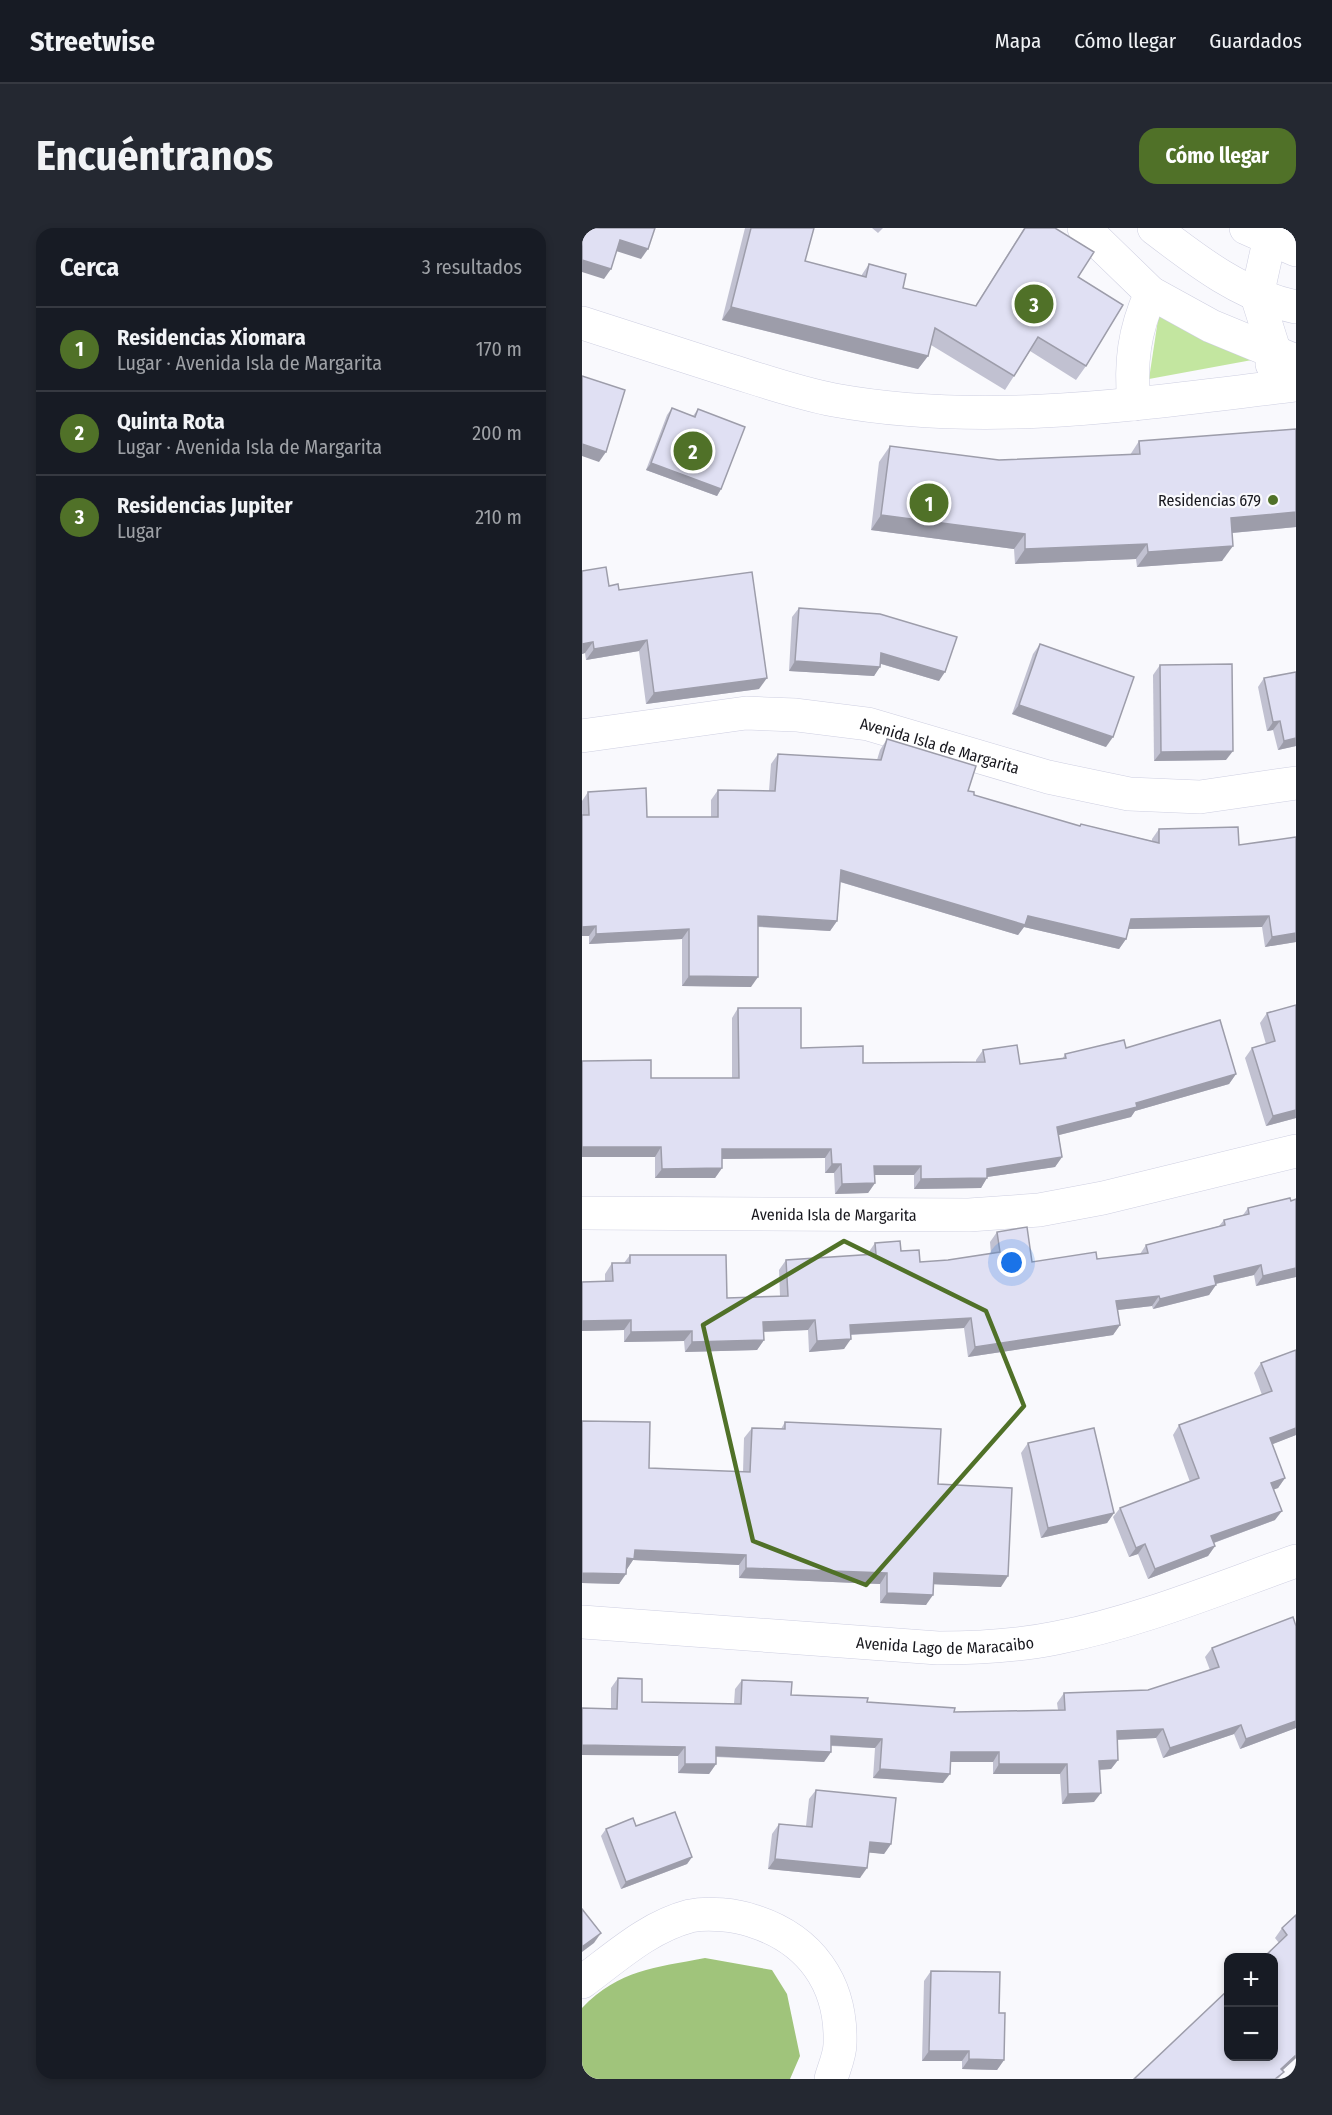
<!DOCTYPE html>
<html lang="es">
<meta charset="utf-8">
<style>
body{margin:0;font-family:"Fira Sans Condensed",sans-serif;background:#242831;color:#f1f3f6}
.controls{position:absolute;right:18px;bottom:18px;display:grid;overflow:hidden;border-radius:12px;box-shadow:0 3px 9px #0003}
.controls button{width:54px;height:54px;display:grid;place-items:center;padding:0;border:0;border-bottom:2px solid #363941;background:#171b24;color:#f1f3f6;font:30px sans-serif}
.you{position:absolute;left:430px;top:1035px;width:21px;height:21px;margin:-15px;border:4px solid #fff;border-radius:50%;background:#1a73e8;box-shadow:0 0 0 9px #1a73e833}
.badge{display:grid;place-items:center;width:39px;height:39px;border-radius:50%;background:#507128;color:#fff;font-size:20px;font-weight:700}
.pin{position:absolute;translate:-50% -50%;border:3px solid #fff;box-shadow:0 2px 6px #0006}
.list{margin:0;padding:0;list-style:none}
h2{display:flex;justify-content:space-between;align-items:center;height:78px;margin:0;padding:0 24px;font-size:26px}
h2 small{font-size:20px;font-weight:400;color:#9ea1a6}
.list li{display:grid;grid-template-columns:39px 1fr auto;gap:18px;align-items:center;box-sizing:border-box;height:84px;padding:0 24px;border-top:2px solid #363941}
.list b{display:block;font-size:22px;white-space:nowrap}
.list p{margin:0;font-size:20px;white-space:nowrap;color:#9ea1a6}
.list em{font-size:20px;font-style:normal;color:#9ea1a6}
.map{position:relative;flex:none;width:714px;height:1851px;overflow:hidden;border-radius:18px}
header{display:flex;align-items:center;gap:36px;box-sizing:border-box;height:84px;padding:0 30px;background:#171b24;border-bottom:2px solid #363941}
header strong{font-size:28px}
nav{display:flex;gap:33px;margin-inline-start:auto;font-size:21px}
.intro{display:flex;align-items:center;justify-content:space-between;box-sizing:border-box;height:144px;padding:0 36px}
h1{margin:0;font-size:42px}
.button{padding:15px 27px;border-radius:18px;background:#507128;color:#fff;font-size:21px;font-weight:700}
main{display:flex;gap:36px;padding:0 36px}
aside{flex:1;background:#171b24;border-radius:18px;box-shadow:0 3px 9px #0003}
.map>svg:first-child{display:block}
.green{fill:#c3e6a0}
.forest{fill:#a0c47b}
.lines{fill:none;stroke-linecap:round;stroke-linejoin:round}
.street-casing{stroke:#cecfe1;stroke-width:34}
.street{stroke:#fff;stroke-width:33}
.wall{fill:#c1c1d1}
.shaded-wall{fill:#9d9daa}
.building{fill:#e0e0f3;stroke:#9d9daa;stroke-width:1.5}
.marked{fill:none;stroke:#507128;stroke-width:4.5;stroke-linejoin:round}
.poi-dot{fill:#507128;stroke:#f9f9fd;stroke-width:2}
.labels{text-anchor:middle;dominant-baseline:central;stroke-width:4.5;stroke-linejoin:round;paint-order:stroke}
.poi-label{font-size:16px;fill:#17171d;stroke:#f9f9fd;text-anchor:end}
.street-label{font-size:16px;fill:#17171d;stroke:#f9f9fd}
</style>
<header>
<strong>Streetwise</strong>
<nav><a>Mapa</a><a>Cómo llegar</a><a>Guardados</a></nav>
</header>
<div class="intro"><h1>Encuéntranos</h1><a class="button">Cómo llegar</a></div>
<main>
<aside>
<h2>Cerca<small>3 resultados</small></h2>
<ul class="list">
<li><span class="badge">1</span><div><b>Residencias Xiomara</b><p>Lugar · Avenida Isla de Margarita</p></div><em>170 m</em></li>
<li><span class="badge">2</span><div><b>Quinta Rota</b><p>Lugar · Avenida Isla de Margarita</p></div><em>200 m</em></li>
<li><span class="badge">3</span><div><b>Residencias Jupiter</b><p>Lugar</p></div><em>210 m</em></li>
</ul>
</aside>
<div class="map">
<svg width="714" height="1851" viewBox="0 0 714 1851">
<rect width="100%" height="100%" fill="#f9f9fd"/>
<!-- green -->
<path class="green" d="M577,85L670,132L567,151Z"/>
<!-- forest -->
<path class="forest" d="M123,1730L190,1742L205,1766L218,1828L208,1851H0V1780C38,1741 72,1740 123,1730Z"/>
<g class="lines">
<defs>
<g id="street">
<path d="M502,0L569,65L629,98L714,133"/>
<path d="M572,0C615,33 660,68 714,79"/>
<path d="M664,0L714,22"/>
<path d="M0,95C48,110 95,126 143,141C179,152 215,165 252,172C407,200 560,175 714,157"/>
<path d="M690,136L693,125L675,68L690,0"/>
<path d="M552,176C548,135 552,103 569,65"/>
<path id="s1" d="M0,508L164,485L214,487L286,496L466,549L547,566L618,569L714,555"/>
<path id="s2" d="M0,985L387,987L457,982L521,970L714,923"/>
<path id="s3" d="M0,1394L356,1420C396,1420 435,1418 474,1410C556,1394 635,1361 714,1333"/>
<path d="M0,1754C34,1729 66,1699 108,1688C126,1684 154,1687 171,1693C228,1711 260,1755 258,1816C258,1827 252,1840 249,1851"/>
</g>
</defs>
<!-- street casing -->
<use href="#street" class="street-casing"/>
<!-- street -->
<use href="#street" class="street"/>
</g>
<!-- wall -->
<g class="wall">
<path d="M163,0H232L223,33L279,48L287,36L321,60L393,78L442,0H473L496,49L504,138L494,152L448,123L423,162L349,117L346,128L336,141L140,92Z"/>
<path d="M290,0H301L296,5Z"/>
<path d="M90,180L111,188L116,181L139,261L135,268L64,242L85,187Z"/>
<path d="M714,201V299L650,305L640,333L555,339L554,331L433,336L432,321L289,302L297,234L308,218L417,232L548,227L557,213Z"/>
<path d="M0,343L27,358L37,362L177,461L64,476L57,423L4,432L3,425L0,426Z"/>
<path d="M217,380L357,453L299,436L292,448L207,443L210,389Z"/>
<path d="M458,416L524,519L430,486L451,426Z"/>
<path d="M578,437L644,532L572,533L571,447Z"/>
<path d="M714,444V518L696,522L691,502L685,503L676,459L682,450Z"/>
<path d="M305,511L392,567L497,598L499,596L570,613V611L577,601L657,617L714,714L683,719L680,699L546,701L544,711L537,721L442,699L436,707L258,654L255,693L248,703L176,699L169,759L100,758V711L7,716V708H0V573L6,564L65,589H129V572L136,562L187,563L189,536L196,526L295,532L298,522Z"/>
<path d="M714,777V890L684,898L663,830L670,820L684,816L678,795L685,785Z"/>
<path d="M156,780L219,820L281,835L394,834V832L401,822L438,836L481,830L483,826L544,820L654,846L647,856L553,883L549,889L477,907L480,929L473,939L405,949L399,960L332,961V947H293V955L286,965L253,966L252,945H243V930L140,931V940L133,950H73V929H0L69,850H150V790Z"/>
<path d="M666,980L714,1049L674,1058L672,1047L634,1056L627,1067L571,1081L570,1078L536,1082L538,1097L531,1107L386,1129L382,1100L269,1107L262,1121L227,1124L226,1102L181,1104L182,1112L175,1122L103,1124L102,1113L42,1114V1102L0,1103V1054L23,1053V1046L30,1035H42L48,1027L145,1070L198,1068L197,1042L204,1032L286,1027V1025L293,1015L319,1023L338,1034L366,1032L409,1026L408,1014L415,1004L450,1034L515,1031L558,1026L564,1017L637,998L642,992L661,987Z"/>
<path d="M714,1122V1207L690,1216L703,1250L696,1260L692,1261L693,1292L632,1315L633,1318L626,1328L566,1351L556,1326L547,1329L531,1289L538,1280L608,1254L591,1207L597,1197L680,1167L672,1145L679,1135Z"/>
<path d="M0,1193L67,1240L161,1244L162,1210L170,1200L199,1201L203,1194L356,1256L419,1359L352,1356L344,1377L298,1375V1356L157,1350V1337L51,1332L45,1341L37,1356L0,1355Z"/>
<path d="M446,1215L532,1285L525,1295L459,1310L439,1225Z"/>
<path d="M630,1420L714,1500L658,1521L652,1506L581,1530L574,1510L535,1512L536,1532L529,1541L518,1542L512,1574L480,1576L478,1546H411V1534H368L361,1555L291,1550L293,1520L249,1518V1524L242,1534L134,1529V1536L127,1546L96,1545V1528L29,1481V1460L36,1450L60,1474L152,1476L153,1461L160,1452L209,1467L372,1484L476,1482L475,1475L482,1465L566,1462L628,1442L623,1429Z"/>
<path d="M234,1562L309,1616L302,1626L286,1624L278,1650L186,1641L190,1606L197,1596L224,1598L227,1571Z"/>
<path d="M54,1598L110,1629L105,1636L39,1661L19,1608L24,1601Z"/>
<path d="M714,1687V1830L701,1842L702,1844L696,1851H552L697,1715L693,1710L700,1700Z"/>
<path d="M349,1743L417,1785L422,1832L415,1842L380,1841V1833H340L342,1753Z"/>
</g>
<!-- shaded-wall -->
<g class="shaded-wall">
<path d="M38,12L66,21L59,31L31,22Z"/>
<path d="M0,32L29,41L22,51L0,44Z"/>
<path d="M149,79L346,128L336,141L140,92Z"/>
<path d="M0,216L24,224L17,234L0,228Z"/>
<path d="M69,235L139,261L135,268L64,242Z"/>
<path d="M714,284V299L638,306L649,290Z"/>
<path d="M299,287L443,306L432,321L289,302Z"/>
<path d="M565,316L554,331L433,336L443,321Z"/>
<path d="M651,318L640,333L555,339L566,324Z"/>
<path d="M65,412L57,423L4,432L12,421Z"/>
<path d="M11,414L3,425L0,426V416Z"/>
<path d="M299,425L363,444L357,453L293,434Z"/>
<path d="M213,433L298,439L292,448L207,443Z"/>
<path d="M185,450L177,461L64,476L72,465Z"/>
<path d="M437,477L531,509L524,519L430,486Z"/>
<path d="M698,493L691,502L685,503L691,494Z"/>
<path d="M714,510V518L696,522L702,513Z"/>
<path d="M651,523L644,532L572,533L579,524Z"/>
<path d="M259,642L446,688L544,711L537,721L442,699L436,707L252,652Z"/>
<path d="M176,688L255,693L248,703L169,698Z"/>
<path d="M687,688L680,699L542,701L549,691Z"/>
<path d="M14,698L7,708H0V699Z"/>
<path d="M107,701L100,711L7,716L14,706Z"/>
<path d="M714,705V714L683,719L690,709Z"/>
<path d="M107,748L176,749L169,759L100,758Z"/>
<path d="M654,846L647,856L553,883L549,889L469,909L475,899L554,875Z"/>
<path d="M714,882V890L684,898L691,888Z"/>
<path d="M0,919H79L73,929H0Z"/>
<path d="M140,921H249L243,930L133,931Z"/>
<path d="M480,929L473,939L398,950L405,941Z"/>
<path d="M250,936H259L252,945H243Z"/>
<path d="M292,938H339L332,947H286Z"/>
<path d="M140,940L133,950H73L80,941Z"/>
<path d="M405,950L399,960L332,961L339,951Z"/>
<path d="M293,955L286,965L253,966L260,956Z"/>
<path d="M679,1037L672,1047L624,1058L632,1048Z"/>
<path d="M714,1040V1049L674,1058L681,1048Z"/>
<path d="M634,1057L627,1067L571,1081L578,1071Z"/>
<path d="M577,1068L570,1078L527,1083L534,1073Z"/>
<path d="M389,1090L382,1100L261,1107L268,1097Z"/>
<path d="M49,1092L42,1102L0,1103V1093Z"/>
<path d="M233,1092L226,1102L174,1104L181,1094Z"/>
<path d="M538,1097L531,1107L386,1129L393,1119Z"/>
<path d="M110,1103L102,1113L42,1114L49,1104Z"/>
<path d="M269,1111L262,1121L227,1124L235,1113Z"/>
<path d="M182,1112L175,1122L103,1124L110,1114Z"/>
<path d="M714,1200V1207L681,1220L688,1210Z"/>
<path d="M703,1250L696,1260L683,1265L689,1255Z"/>
<path d="M700,1283L693,1292L623,1318L629,1308Z"/>
<path d="M532,1285L525,1295L459,1310L466,1300Z"/>
<path d="M563,1316L556,1326L547,1329L554,1320Z"/>
<path d="M633,1318L626,1328L566,1351L573,1341Z"/>
<path d="M53,1322L164,1327L157,1337L51,1332L45,1341L38,1340L45,1330Z"/>
<path d="M164,1340L305,1345L298,1356L157,1350Z"/>
<path d="M0,1345L44,1346L37,1356L0,1355Z"/>
<path d="M352,1345L426,1348L419,1359L345,1356Z"/>
<path d="M305,1365L351,1367L344,1377L298,1375Z"/>
<path d="M714,1493V1500L658,1521L664,1511Z"/>
<path d="M659,1497L652,1506L581,1530L588,1520Z"/>
<path d="M581,1501L574,1510L528,1512L535,1503Z"/>
<path d="M249,1508L300,1511L293,1520L243,1517Z"/>
<path d="M0,1517L103,1519L96,1528L0,1527Z"/>
<path d="M134,1519L249,1524L242,1534L127,1528Z"/>
<path d="M369,1524H417L411,1534H362Z"/>
<path d="M536,1532L529,1541L510,1542L517,1533Z"/>
<path d="M103,1536H134L127,1546L96,1545Z"/>
<path d="M417,1536H485L478,1546H411Z"/>
<path d="M298,1541L368,1546L361,1555L291,1550Z"/>
<path d="M519,1565L512,1574L480,1576L486,1566Z"/>
<path d="M288,1614L309,1616L302,1626L281,1624Z"/>
<path d="M110,1629L105,1636L39,1661L44,1654Z"/>
<path d="M193,1631L285,1640L278,1650L186,1641Z"/>
<path d="M19,1705L12,1715L0,1724V1719Z"/>
<path d="M347,1823H387L380,1833H340Z"/>
<path d="M714,1827V1830L692,1850L699,1841Z"/>
<path d="M387,1831L422,1832L415,1842L380,1841Z"/>
</g>
<!-- building -->
<g class="building">
<path d="M0,0H73L66,21L38,12L29,41L0,32Z"/>
<path d="M169,0H232L223,33L284,49L287,36L324,46L321,60L394,78L443,0H473L512,24L496,49L541,77L504,138L456,109L432,148L353,100L346,128L149,79Z"/>
<path d="M0,148L43,162L24,224L0,216Z"/>
<path d="M90,180L113,189L116,181L163,199L139,261L69,235Z"/>
<path d="M714,201V284L649,290L651,318L566,324L565,316L443,321V306L299,287L308,218L417,232L558,226L557,213Z"/>
<path d="M24,339L27,358L36,356L37,362L170,344L185,450L72,465L65,412L12,421L11,414L0,416V343Z"/>
<path d="M217,380L298,386L375,409L363,444L299,425L298,439L213,433Z"/>
<path d="M458,416L552,449L531,509L437,477Z"/>
<path d="M650,436L651,523L579,524L578,437Z"/>
<path d="M714,444V510L702,513L698,493L691,494L682,450Z"/>
<path d="M305,511L394,538L386,563L392,564V567L498,598L499,596L577,615V601L656,599L657,617L714,609V705L690,709L687,688L549,691L544,711L446,688L443,697L259,642L255,693L176,688V749L107,748V701L14,706V698L0,699V587H7L6,564L64,560L65,589H136V562L193,563L196,526L299,532Z"/>
<path d="M714,777V882L691,888L670,820L693,813L685,785Z"/>
<path d="M156,780H219V820L281,818V835L403,834L401,822L435,817L438,836L484,830L483,826L542,812L544,820L638,792L654,846L554,875L555,879L475,899L480,929L405,941V950L339,951V938H292L293,955L260,956L259,936H250L249,921H140V940L80,941L79,919H0V833L69,832V850H157Z"/>
<path d="M708,970L709,973L714,971V1040L681,1048L679,1037L632,1048L634,1057L578,1071L577,1068L534,1073L538,1097L393,1119L389,1090L268,1097L269,1111L235,1113L233,1092L181,1094L182,1112L110,1114V1103L49,1104V1092L0,1093V1054L31,1053L30,1035H48V1027H144L145,1070L206,1068L204,1032L294,1026L293,1015L318,1013L319,1023L337,1022L338,1034L366,1032L418,1024L415,1004L445,999L450,1034L514,1024L515,1031L566,1025L564,1017L643,997L642,992L667,986L666,980Z"/>
<path d="M714,1122V1200L688,1210L703,1250L689,1255L700,1283L629,1308L633,1318L573,1341L563,1316L554,1320L538,1280L617,1250L597,1197L690,1163L679,1135Z"/>
<path d="M0,1193L68,1194L67,1240L168,1244L170,1200L203,1201V1194L359,1201L356,1256L430,1260L426,1348L352,1345L351,1367L305,1365V1345L164,1340V1327L53,1322L52,1331L45,1330L44,1346L0,1345Z"/>
<path d="M512,1200L532,1285L466,1300L446,1215Z"/>
<path d="M711,1389L714,1398V1493L664,1511L659,1497L588,1520L581,1501L535,1503L536,1532L517,1533L519,1565L486,1566L485,1536H417V1524H369L368,1546L298,1541L300,1511L249,1508V1524L134,1519V1536H103V1519L0,1517V1480L35,1481L36,1450L60,1451V1474L159,1476L160,1452L210,1454L209,1467L286,1470L285,1474L373,1480L372,1484L483,1482L482,1465L566,1462L637,1439L630,1420Z"/>
<path d="M234,1562L314,1570L309,1616L288,1614L285,1640L193,1631L197,1596L230,1599Z"/>
<path d="M93,1584L110,1629L44,1654L24,1601L51,1590L54,1598Z"/>
<path d="M0,1681L19,1705L0,1719Z"/>
<path d="M714,1687V1827L699,1841L702,1844L693,1851H552L646,1762V1828H692V1730H681L705,1707L700,1700Z"/>
<path d="M349,1743L418,1744L417,1785H423L422,1832L387,1831V1823H347Z"/>
</g>
<!-- marked area -->
<path class="marked" d="M262,1013L404,1083L442,1178L284,1357L171,1313L121,1097Z"/>
<!-- markers -->
<circle class="poi-dot" cx="691" cy="272" r="6"/>
<g class="labels">
<!-- poi labels -->
<g class="poi-label">
<text x="679" y="272">Residencias 679</text>
</g>
<!-- street labels -->
<g class="street-label">
<text stroke="none"><textPath href="#s1" startOffset="363">Avenida Isla de Margarita</textPath></text>
<text stroke="none"><textPath href="#s2" startOffset="252">Avenida Isla de Margarita</textPath></text>
<text stroke="none"><textPath href="#s3" startOffset="364">Avenida Lago de Maracaibo</textPath></text>
</g>
</g>
</svg>
<div class="controls">
<button>+</button>
<button>−</button>
</div>
<div class="you"></div>
<div class="pin badge" style="left:347px;top:275px">1</div>
<div class="pin badge" style="left:111px;top:223px">2</div>
<div class="pin badge" style="left:452px;top:76px">3</div>
</div>
</main>
